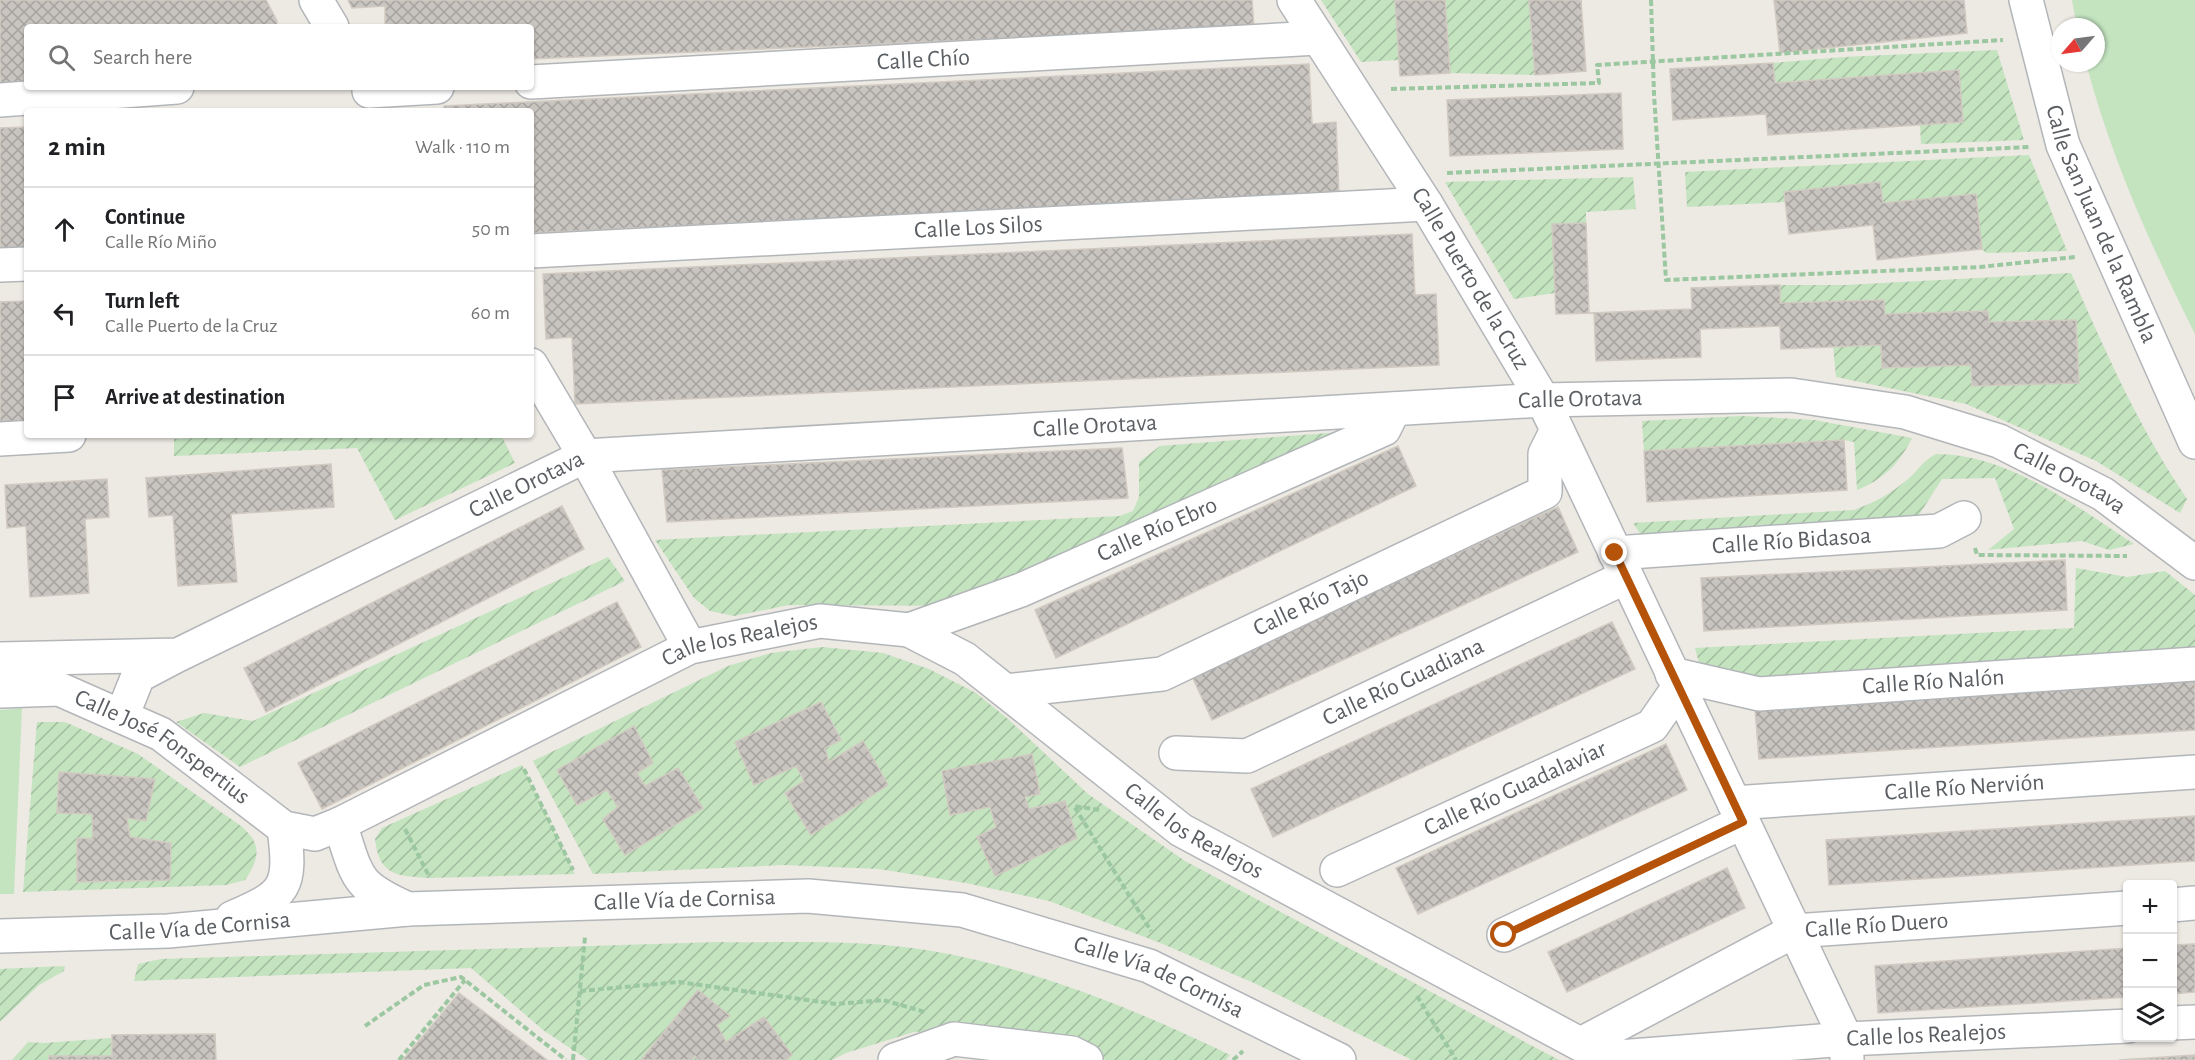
<!DOCTYPE html>
<meta charset="utf-8">
<style>
body{margin:0;font-family:"Alegreya Sans",sans-serif;background:#f2f2f2;color:#202124}
.controls{position:absolute;right:18px;bottom:18px;display:grid;overflow:hidden;border-radius:6px;box-shadow:0 2px 4px #0004}
.controls button{width:54px;height:54px;display:grid;place-items:center;padding:0;border:0;border-bottom:2px solid #e0e0e0;background:#fff;color:#202124;font:30px sans-serif}
.compass{position:absolute;left:2051px;top:18px;width:54px;height:54px;border-radius:50%;background:#fff;box-shadow:0 2px 4px #0004;rotate:242deg}
.stop{position:absolute;width:18px;height:18px;margin:-14px;border:4px solid #b45309;border-radius:50%;background:#fff}
.stop.end{background:#b45309;border-color:#fff;box-shadow:0 2px 6px #0008}
.list{margin:0;padding:0;list-style:none}
h2{display:flex;justify-content:space-between;align-items:center;height:78px;margin:0;padding:0 24px;font-size:26px}
h2 small{font-size:20px;font-weight:400;color:#757577}
.list li{display:grid;grid-template-columns:39px 1fr auto;gap:18px;align-items:center;box-sizing:border-box;height:84px;padding:0 24px;border-top:2px solid #e0e0e0}
.list b{display:block;font-size:22px;white-space:nowrap}
.list p{margin:0;font-size:20px;white-space:nowrap;color:#757577}
.list em{font-size:20px;font-style:normal;color:#757577}
.icon{flex:none;width:33px;height:33px;fill:none;stroke:currentColor;stroke-width:2;stroke-linecap:round;stroke-linejoin:round}
.map{position:relative;flex:none;width:2195px;height:1060px;overflow:hidden}
.search{position:absolute;background:#fff;box-shadow:0 2px 4px #0004;left:24px;top:24px;width:510px;height:66px;display:flex;align-items:center;gap:15px;box-sizing:border-box;padding:0 21px;border-radius:6px;color:#757577;font-size:22px}
.panel{position:absolute;background:#fff;box-shadow:0 2px 4px #0004;left:24px;top:108px;width:510px;height:330px;border-radius:6px}
.map>svg:first-child{display:block}
.grass{fill:#c4e4c0}
.garden{fill:url(#garden-furrows)}
.building{fill:url(#building-cross-hatch);stroke:#d1cac1;stroke-width:1.5}
.lines{fill:none;stroke-linecap:round;stroke-linejoin:round}
.street-casing{stroke:#b3b6b9;stroke-width:36}
.path{stroke:#9bc7a1;stroke-width:4;stroke-dasharray:6 3;stroke-linecap:butt}
.street{stroke:#fff;stroke-width:33}
.route{stroke:#b45309;stroke-width:8}
.labels{text-anchor:middle;dominant-baseline:central;stroke-width:5;stroke-linejoin:round;paint-order:stroke}
.street-label{font-size:24px;fill:#5b5f63;stroke:#fff}
</style>
<div class="map">
<svg width="2195" height="1060" viewBox="0 0 2195 1060">
<defs>
<pattern id="garden-furrows" width="10" height="10" patternUnits="userSpaceOnUse" patternTransform="scale(1.5)"><rect width="10" height="10" fill="#c4e4c0"/><path d="M-1 1l2-2M0 10L10 0M9 11l2-2" fill="none" stroke="#a2bca0"/></pattern>
<pattern id="building-cross-hatch" width="8" height="8" patternUnits="userSpaceOnUse" patternTransform="scale(1.5)"><rect width="8" height="8" fill="#c8c4bf"/><path d="M0 0l8 8M0 8l8-8" fill="none" stroke="#a5a29f"/></pattern>
</defs>
<rect width="100%" height="100%" fill="#ede9e3"/>
<!-- grass -->
<g class="grass">
<path d="M2072,0H2195V334C2151,246 2111,158 2086,63H2096V27H2077Z"/>
<path d="M22,708L14,894H0V710Z"/>
</g>
<!-- garden -->
<g class="garden">
<path d="M1321,0H1395L1399,60L1361,62Z"/>
<path d="M1445,0H1529L1535,75L1450,73Z"/>
<path d="M1997,50L2024,140L1921,144L1920,125L1963,122L1959,70L1775,83L1773,63L1844,57Z"/>
<path d="M2029,155L2067,251L1986,253L1982,249L1976,194L1883,203L1880,182L1785,192V202L1687,207L1685,172Z"/>
<path d="M1633,177L1636,209L1586,212V223L1553,224L1555,293L1514,299L1445,182Z"/>
<path d="M2071,273C2105,351 2139,428 2187,499L2180,513L2096,461L1966,404L1836,377L1833,347L1881,345L1882,368L1971,365L1972,386L2078,383L2076,320L1989,322L1988,311L1885,314L1884,300L1780,303V285H1845Z"/>
<path d="M1742,416L1814,420L1912,438C1899,464 1884,479 1857,490L1854,442L1844,440L1644,451L1642,421Z"/>
<path d="M1354,431L975,606L789,605L734,616L710,611L694,598L655,540L1120,516L1133,511L1139,497V462L1160,446Z"/>
<path d="M259,435H501L515,463L395,520L357,448L174,456V439Z"/>
<path d="M1936,454C2009,454 2075,506 2134,544L2109,550L2082,541L1988,550L2014,529L1995,478L1942,479L1917,518L1643,538L1633,523L1854,510C1875,502 1891,494 1908,479C1919,470 1921,462 1936,454Z"/>
<path d="M608,557L625,581L240,767L176,722L204,713L253,721Z"/>
<path d="M2076,568L2127,577L2165,571L2195,595V657L1759,687L1700,667L1695,648L2074,628Z"/>
<path d="M822,647L883,653L929,669L976,693L1008,719L1088,794L1185,861L1559,1060H1412L1254,983L1158,942L1049,901L966,883L879,869L784,865L593,874L533,761L728,666L771,653Z"/>
<path d="M37,722H65L138,754L241,826C262,844 260,858 245,880L226,885L23,892Z"/>
<path d="M522,765L575,874L430,878C397,876 379,876 375,839L382,828Z"/>
<path d="M719,942C789,943 862,939 932,951C1037,969 1135,1009 1230,1055L1226,1060H1106L1076,1048L975,1029L914,1032L846,1053L832,1060H588L543,1030L471,968L134,981L138,964L161,959Z"/>
<path d="M65,966L64,971L39,985L0,1022V969Z"/>
<path d="M111,1038L112,1060H12L28,1042L44,1043Z"/>
</g>
<!-- building -->
<g class="building">
<path d="M0,0H266L277,21V27H27V85L0,87Z"/>
<path d="M348,0H1252L1254,28L531,59V27H385V6L352,8Z"/>
<path d="M1395,0H1445L1450,73L1400,76Z"/>
<path d="M1529,0H1581L1586,71L1535,75Z"/>
<path d="M1774,0H1964L1967,33L1780,53Z"/>
<path d="M1773,63L1775,83L1959,70L1963,122L1768,135L1766,114L1673,120L1670,69Z"/>
<path d="M1309,64L1312,124L1336,122L1339,194L531,233V111H444V106Z"/>
<path d="M1621,93L1623,149L1450,156L1447,100Z"/>
<path d="M27,127V255L0,257V128Z"/>
<path d="M1880,182L1883,203L1976,194L1982,249L1877,260L1873,225L1789,234L1784,192Z"/>
<path d="M1586,223L1589,313L1692,309L1691,288L1780,285V303L1884,300L1885,314L1988,311L1989,322L2076,320L2079,383L1972,386L1971,365L1882,368L1881,345L1781,349L1780,326L1700,329L1701,357L1596,361L1594,313L1556,314L1552,224Z"/>
<path d="M1412,234L1415,295L1436,294L1439,365L575,404L572,337L546,339L543,274Z"/>
<path d="M27,301V429L0,431V302Z"/>
<path d="M1844,440L1847,490L1647,502L1644,451Z"/>
<path d="M1398,446L1416,486L1056,658L1035,610Z"/>
<path d="M1122,448L1128,498L667,522L662,470Z"/>
<path d="M331,464L334,507L231,514L237,582L178,586L173,515L149,517L146,478Z"/>
<path d="M107,479L109,517L85,519L89,593L30,597L26,526L7,528L5,485Z"/>
<path d="M562,506L584,549L266,712L244,668Z"/>
<path d="M1558,507L1578,552L1212,720L1192,676Z"/>
<path d="M2065,560L2067,610L1704,631L1701,578Z"/>
<path d="M617,602L641,647L322,809L298,763Z"/>
<path d="M1612,622L1635,669L1273,837L1251,789Z"/>
<path d="M2195,679V730L1759,759L1755,708Z"/>
<path d="M821,702L841,740L825,748L829,762L863,741L888,785L811,835L785,793L804,781L796,766L754,785L735,742Z"/>
<path d="M634,726L653,763L637,773L645,786L678,768L703,808L625,855L603,819L618,807L607,790L577,805L557,770Z"/>
<path d="M1666,744L1687,790L1418,914L1396,868Z"/>
<path d="M1032,754L1040,794L1025,797L1029,809L1065,801L1077,838L995,876L977,837L996,827L990,807L950,815L942,771Z"/>
<path d="M59,772L155,779L146,821L127,818L130,837L171,843L170,880L77,882V838L93,839L92,814L57,813Z"/>
<path d="M2195,816V861L1829,885L1826,840Z"/>
<path d="M1727,868L1745,908L1567,992L1548,952Z"/>
<path d="M2195,944V992L2172,994V945Z"/>
<path d="M2128,948V997L1878,1013L1875,966Z"/>
<path d="M698,990L730,1016L717,1025L726,1042L764,1017L792,1055L786,1060H699L695,1056L692,1060H641Z"/>
<path d="M459,993L547,1060H403Z"/>
<path d="M215,1034L216,1060H49V1056H112V1035Z"/>
<path d="M2195,1055V1060H2119Z"/>
</g>
<g class="lines">
<defs>
<g id="street">
<path d="M316,0L332,27"/>
<path id="s1" d="M1294,0L1426,204L1543,400L1846,1039L1847,1059"/>
<path id="s2" d="M2026,0L2063,145L2195,442"/>
<path id="s3" d="M531,82L1317,38"/>
<path d="M369,91L437,87"/>
<path d="M0,100L177,87"/>
<path id="s4" d="M531,251L1426,204"/>
<path d="M0,265L27,264"/>
<path d="M531,365L585,456L690,647"/>
<path d="M0,439L69,435"/>
<path id="s5" d="M1615,553L1939,531L1964,518"/>
<path id="s6" d="M909,630L1021,590L1384,429L1394,409"/>
<path id="s7" d="M0,659L178,655L585,456L1543,400L1791,395L1905,412L1999,441L2103,494L2195,563"/>
<path id="s8" d="M1672,674L1759,694L2195,664"/>
<path id="s9" d="M0,691L59,689L161,734L284,828L315,834L340,824L690,647L820,621L909,630L965,659L1181,830L1606,1058L1846,1039L2128,1026"/>
<path id="s10" d="M1006,691L1162,674L1545,492V454L1557,430"/>
<path d="M122,716L138,676L174,657"/>
<path id="s11" d="M1176,753L1247,756L1626,577"/>
<path id="s12" d="M1734,803L2195,772"/>
<path d="M340,824C358,878 354,885 408,909"/>
<path id="s13" d="M1337,870L1652,726L1679,687"/>
<path d="M2172,905L2195,903"/>
<path d="M232,918C286,895 292,888 284,828"/>
<path d="M1504,935L1743,822"/>
<path id="s14" d="M0,936L168,931L408,909L808,896L962,910L1149,966L1339,1060"/>
<path d="M2172,1023L2195,1022"/>
<path id="s15" d="M1581,1044L1794,931L2128,908"/>
<path d="M895,1060L954,1039L1072,1053L1086,1060"/>
</g>
</defs>
<!-- street casing -->
<use href="#street" class="street-casing"/>
<!-- path -->
<g class="path">
<path d="M1651,0L1654,94L1666,280L1980,267L2075,257"/>
<path d="M1391,89L1599,83L1597,65L2003,40"/>
<path d="M1447,173L2030,147"/>
<path d="M1975,548L1977,555L2127,556"/>
<path d="M524,769L573,870"/>
<path d="M1099,810L1074,806L1151,931"/>
<path d="M405,829L429,876"/>
<path d="M580,991L679,982L836,1004L883,1000L925,1012"/>
<path d="M1417,996L1456,1060"/>
<path d="M365,1026L424,985L461,977L566,1060"/>
<path d="M399,1060L465,980"/>
<path d="M573,1060L585,937"/>
<path d="M1233,1060L1243,1051"/>
</g>
<!-- street -->
<use href="#street" class="street"/>
</g>
<g class="lines">
<!-- route -->
<path class="route" d="M1504,935L1743,822L1615,553"/>
</g>
<g class="labels">
<!-- street labels -->
<g class="street-label">
<text stroke="none"><textPath href="#s3" startOffset="393">Calle Chío</textPath></text>
<text stroke="none"><textPath href="#s2" startOffset="237">Calle San Juan de la Rambla</textPath></text>
<text stroke="none"><textPath href="#s4" startOffset="448">Calle Los Silos</textPath></text>
<text stroke="none"><textPath href="#s1" startOffset="330">Calle Puerto de la Cruz</textPath></text>
<text stroke="none"><textPath href="#s7" startOffset="1628">Calle Orotava</textPath></text>
<text stroke="none"><textPath href="#s7" startOffset="1142">Calle Orotava</textPath></text>
<text stroke="none"><textPath href="#s7" startOffset="2132">Calle Orotava</textPath></text>
<text stroke="none"><textPath href="#s7" startOffset="566">Calle Orotava</textPath></text>
<text stroke="none"><textPath href="#s6" startOffset="268">Calle Río Ebro</textPath></text>
<text stroke="none"><textPath href="#s5" startOffset="177">Calle Río Bidasoa</textPath></text>
<text stroke="none"><textPath href="#s10" startOffset="322">Calle Río Tajo</textPath></text>
<text stroke="none"><textPath href="#s9" startOffset="826">Calle los Realejos</textPath></text>
<text stroke="none"><textPath href="#s11" startOffset="244">Calle Río Guadiana</textPath></text>
<text stroke="none"><textPath href="#s8" startOffset="264">Calle Río Nalón</textPath></text>
<text stroke="none"><textPath href="#s9" startOffset="178">Calle José Fonspertius</textPath></text>
<text stroke="none"><textPath href="#s12" startOffset="231">Calle Río Nervión</textPath></text>
<text stroke="none"><textPath href="#s13" startOffset="196">Calle Río Guadalaviar</textPath></text>
<text stroke="none"><textPath href="#s9" startOffset="1348">Calle los Realejos</textPath></text>
<text stroke="none"><textPath href="#s14" startOffset="686">Calle Vía de Cornisa</textPath></text>
<text stroke="none"><textPath href="#s15" startOffset="324">Calle Río Duero</textPath></text>
<text stroke="none"><textPath href="#s14" startOffset="200">Calle Vía de Cornisa</textPath></text>
<text stroke="none"><textPath href="#s14" startOffset="1172">Calle Vía de Cornisa</textPath></text>
<text stroke="none"><textPath href="#s9" startOffset="2140">Calle los Realejos</textPath></text>
</g>
</g>
</svg>
<div class="controls">
<button>+</button>
<button>−</button>
<button><svg class="icon" aria-label="layers" viewBox="0 0 24 24"><path d="M12 4l9 5-9 5-9-5zM3 14l9 5 9-5"/></svg></button>
</div>
<svg class="compass" viewBox="-18 -18 36 36"><path d="M0-13l5 13h-10z" fill="#e53935"/><path d="M0 13l5-13h-10z" fill="#757577"/></svg>
<div class="stop" style="left:1504px;top:935px"></div>
<div class="stop end" style="left:1615px;top:553px"></div>
<div class="search"><svg class="icon" aria-label="search" viewBox="0 0 24 24"><circle cx="10" cy="10" r="6"/><path d="M15 15l6 6"/></svg>Search here</div>
<section class="panel">
<h2>2 min<small>Walk · 110 m</small></h2>
<ul class="list">
<li><svg class="icon" aria-label="ahead" viewBox="0 0 24 24"><path d="M12 20V5M6 11l6-6 6 6"/></svg><div><b>Continue</b><p>Calle Río Miño</p></div><em>50 m</em></li>
<li><svg class="icon" aria-label="left" viewBox="0 0 24 24"><path d="M17 20v-9H6M10 6l-5 5 5 5"/></svg><div><b>Turn left</b><p>Calle Puerto de la Cruz</p></div><em>60 m</em></li>
<li><svg class="icon" aria-label="arrive" viewBox="0 0 24 24"><path d="M6 21V4h12l-3 4 3 4H6"/></svg><div><b>Arrive at destination</b></div></li>
</ul>
</section>
</div>
